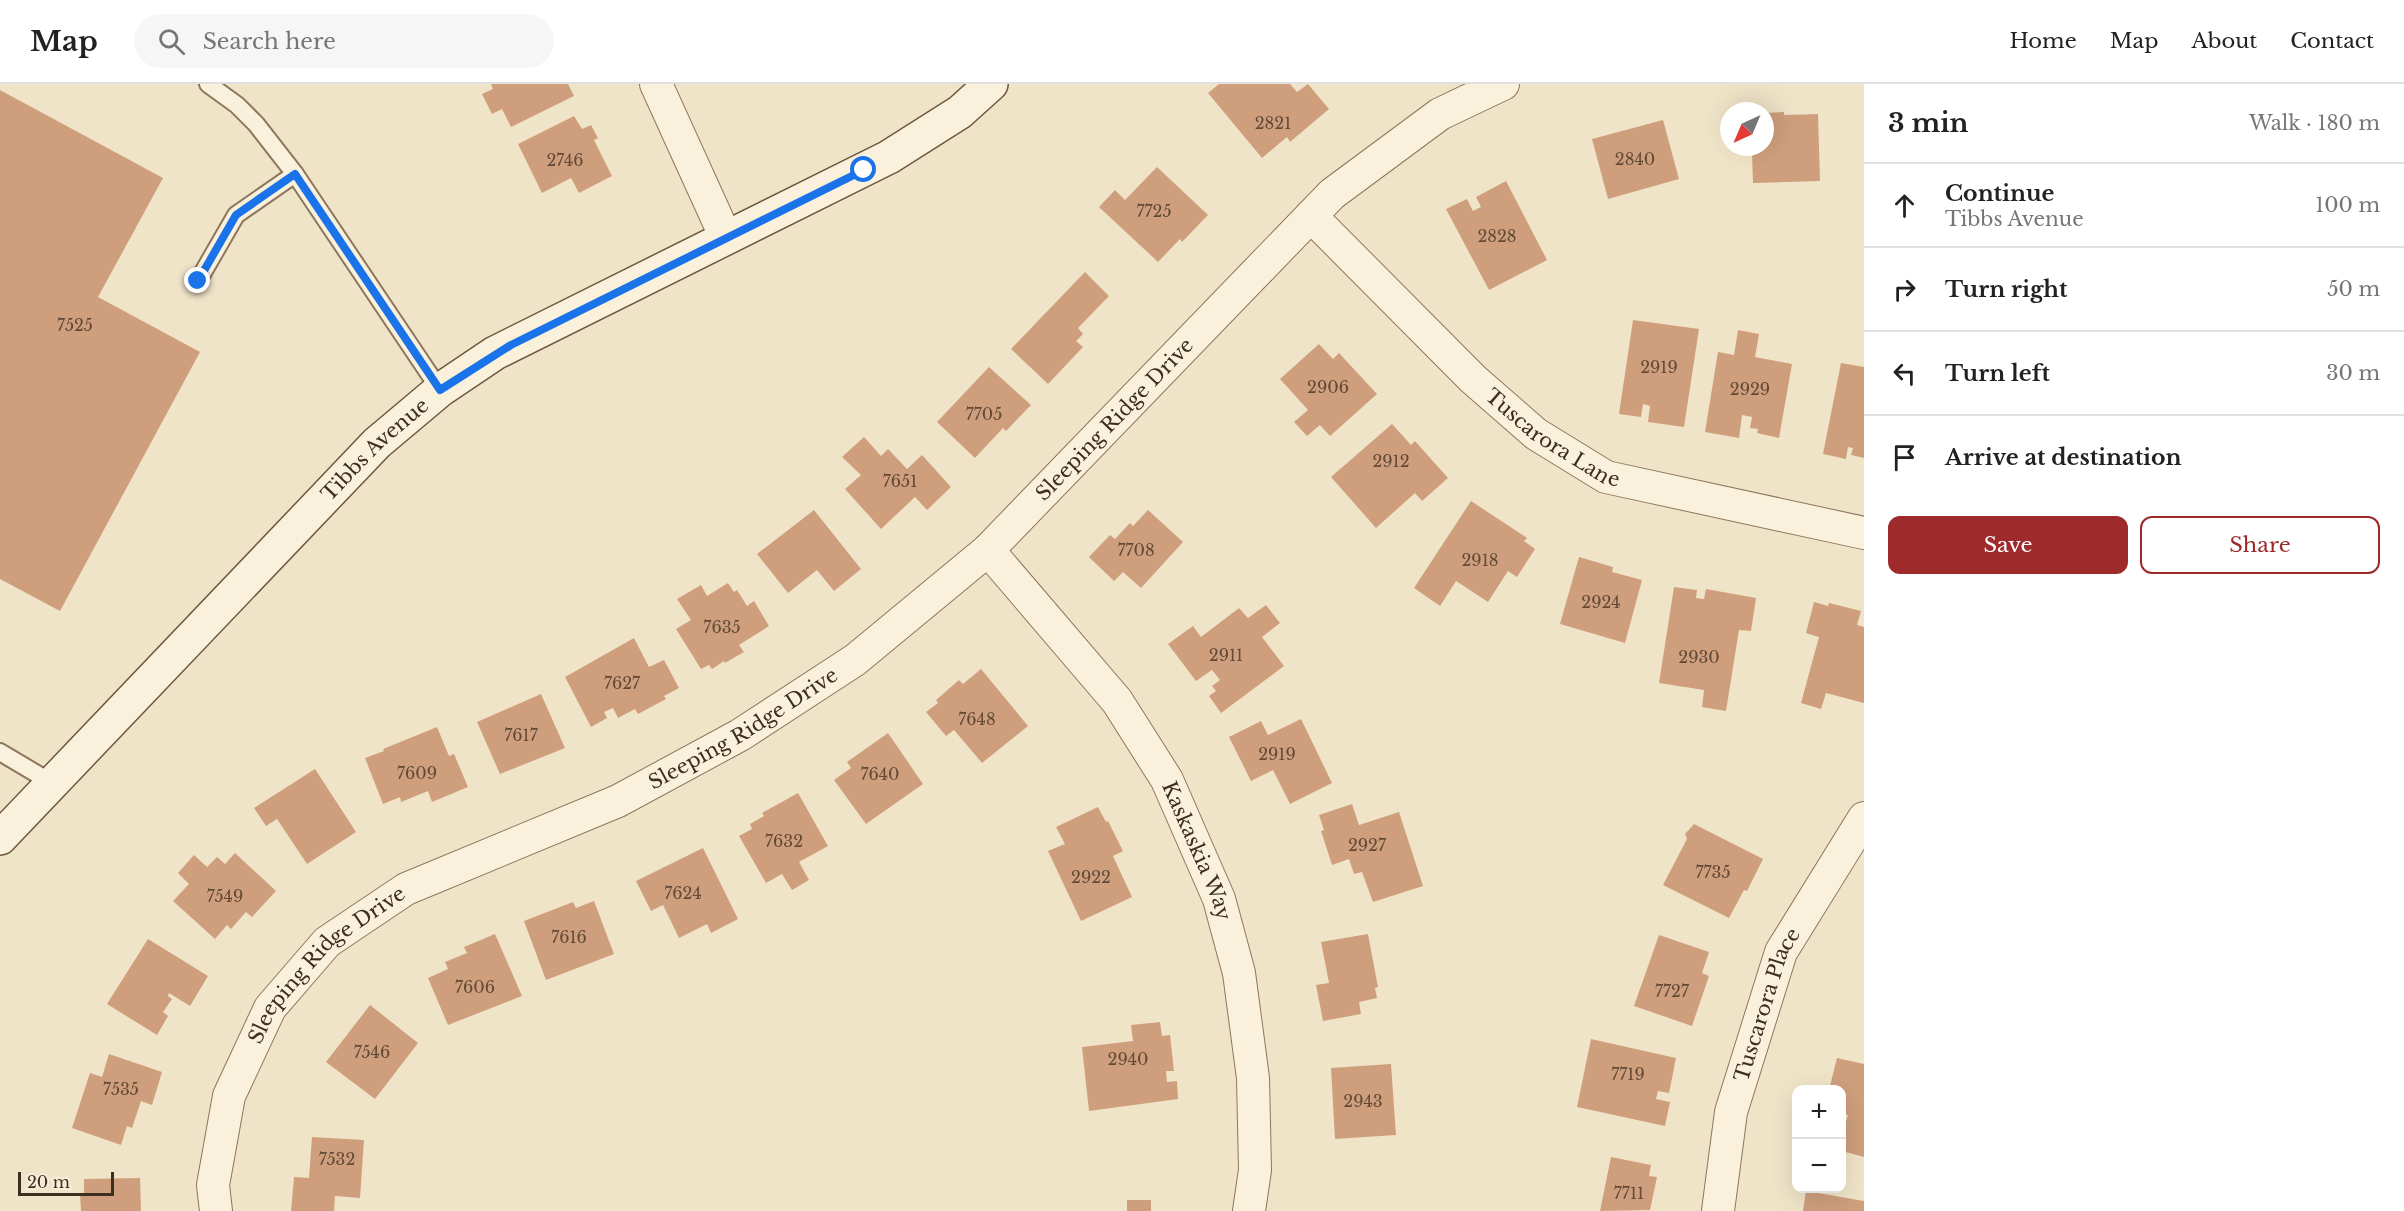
<!DOCTYPE html>
<meta charset="utf-8">
<style>
body{margin:0;font-family:"Libre Baskerville",serif;background:#f6f6f6;color:#222}
.controls{position:absolute;right:18px;bottom:18px;display:grid;overflow:hidden;border-radius:12px;box-shadow:0 6px 24px #0002}
.controls button{width:54px;height:54px;display:grid;place-items:center;padding:0;border:0;border-bottom:2px solid #e0e0e0;background:#fff;color:#222;font:30px sans-serif}
.compass{position:absolute;left:1720px;top:18px;width:54px;height:54px;border-radius:50%;background:#fff;box-shadow:0 6px 24px #0002;rotate:224deg}
.scale{position:absolute;left:18px;bottom:15px;width:96px;box-sizing:border-box;padding-left:6px;border:3px solid #3d2e20;border-top:0;font-size:16px;line-height:21px;white-space:nowrap;color:#3d2e20;-webkit-text-stroke:4px #f7eed8;paint-order:stroke}
.stop{position:absolute;width:18px;height:18px;margin:-14px;border:4px solid #1a73e8;border-radius:50%;background:#fff}
.stop.end{background:#1a73e8;border-color:#fff;box-shadow:0 2px 6px #0008}
.list{margin:0;padding:0;list-style:none}
h2{display:flex;justify-content:space-between;align-items:center;height:78px;margin:0;padding:0 24px;font-size:26px}
h2 small{font-size:20px;font-weight:400;color:#767676}
.list li{display:grid;grid-template-columns:39px 1fr auto;gap:18px;align-items:center;box-sizing:border-box;height:84px;padding:0 24px;border-top:2px solid #e0e0e0}
.list b{display:block;font-size:22px;white-space:nowrap}
.list p{margin:0;font-size:20px;white-space:nowrap;color:#767676}
.list em{font-size:20px;font-style:normal;color:#767676}
.actions{display:flex;gap:12px;padding:18px 24px}
.actions a{flex:1;padding:14px 0;border:2px solid #9e2a2b;border-radius:12px;text-align:center;font-size:21px;color:#9e2a2b}
.actions .main{background:#9e2a2b;color:#fff}
.icon{flex:none;width:33px;height:33px;fill:none;stroke:currentColor;stroke-width:2;stroke-linecap:round;stroke-linejoin:round}
.map{position:relative;flex:none;width:1864px;height:1127px;overflow:hidden}
header{display:flex;align-items:center;gap:36px;box-sizing:border-box;height:84px;padding:0 30px;background:#fff;border-bottom:2px solid #e0e0e0}
header strong{font-size:28px}
nav{display:flex;gap:33px;margin-inline-start:auto;font-size:21px}
.search{width:420px;height:54px;background:#f6f6f6;display:flex;align-items:center;gap:15px;box-sizing:border-box;padding:0 21px;border-radius:33px;color:#767676;font-size:22px}
main{display:flex}
aside{flex:1;background:#fff}
.map>svg:first-child{display:block}
.building{fill:#cf9f7d}
.lines{fill:none;stroke-linecap:round;stroke-linejoin:round}
.lane-casing{stroke:#8d765c;stroke-width:20}
.street-casing{stroke:#8d765c;stroke-width:34}
.secondary-casing{stroke:#6f573f;stroke-width:36}
.lane{stroke:#faf1dc;stroke-width:16}
.street{stroke:#faf1dc;stroke-width:32}
.secondary{stroke:#faf1dc;stroke-width:33}
.route{stroke:#1a73e8;stroke-width:8}
.labels{text-anchor:middle;dominant-baseline:central;stroke-width:5;stroke-linejoin:round;paint-order:stroke}
.number-label{font-size:16px;fill:#624a37}
.street-label{font-size:20px;fill:#3d2e20;stroke:#f7eed8}
</style>
<header>
<strong>Map</strong>
<div class="search"><svg class="icon" aria-label="search" viewBox="0 0 24 24"><circle cx="10" cy="10" r="6"/><path d="M15 15l6 6"/></svg>Search here</div>
<nav><a>Home</a><a>Map</a><a>About</a><a>Contact</a></nav>
</header>
<main>
<div class="map">
<svg width="1864" height="1127" viewBox="0 0 1864 1127">
<rect width="100%" height="100%" fill="#f0e4c8"/>
<!-- building -->
<g class="building">
<path d="M491,0H568L574,12L511,43L502,25L492,30L482,10L493,5Z"/>
<path d="M1219,0H1290L1297,8L1308,0L1329,25L1290,58L1287,53L1262,74L1208,9Z"/>
<path d="M0,6L163,94L98,213L200,268L60,527L0,495Z"/>
<path d="M1784,28V31L1818,30L1820,97L1753,99L1752,69L1736,70L1735,63H1765V29Z"/>
<path d="M574,32L582,45L591,41L598,54L594,56L612,92L579,109L571,94L542,109L518,60Z"/>
<path d="M1663,36L1679,95L1608,115L1592,55Z"/>
<path d="M1157,83L1208,131L1182,158L1180,155L1158,178L1099,123L1115,106L1125,116Z"/>
<path d="M1506,97L1547,176L1489,206L1446,125L1467,115L1473,127L1481,123L1476,113Z"/>
<path d="M1085,188L1109,212L1078,244L1083,250L1076,257L1083,263L1048,300L1011,265Z"/>
<path d="M1633,236L1699,245L1684,343L1648,338L1650,322L1643,320L1641,333L1619,330Z"/>
<path d="M1738,246L1759,250L1755,273L1792,280L1779,354L1757,349L1758,345L1750,344L1752,333L1742,331L1739,354L1705,348L1718,268L1734,271Z"/>
<path d="M1319,260L1333,275L1339,269L1377,310L1330,352L1320,341L1307,352L1294,338L1308,326L1280,295Z"/>
<path d="M1841,279L1864,283V374L1851,371L1853,364L1848,363L1846,375L1823,370Z"/>
<path d="M989,283L1031,321L1006,347L1003,344L975,374L937,338Z"/>
<path d="M1392,340L1411,361L1415,357L1448,394L1422,417L1415,409L1376,444L1331,393Z"/>
<path d="M864,353L881,372L888,365L907,385L922,371L951,403L927,426L915,413L881,445L845,405L861,391L842,373Z"/>
<path d="M1471,417L1527,454L1524,457L1535,465L1517,493L1508,487L1488,518L1456,497L1440,522L1414,504Z"/>
<path d="M814,426L861,485L834,507L817,486L788,509L757,470Z"/>
<path d="M1148,426L1183,458L1141,504L1123,488L1114,497L1089,473L1110,451L1115,455L1130,439L1133,442Z"/>
<path d="M1579,473L1613,483L1612,488L1642,496L1625,559L1560,540Z"/>
<path d="M728,499L734,508L737,506L747,522L754,517L769,542L739,561L744,568L725,579L724,577L712,585L709,581L701,585L676,545L691,536L677,515L701,501L707,512Z"/>
<path d="M1674,503L1697,506L1696,514L1704,515L1706,505L1756,514L1751,547L1739,546L1726,627L1702,623L1704,606L1659,599Z"/>
<path d="M1814,518L1828,522L1829,519L1861,527L1857,541L1864,543V619L1826,609L1821,625L1801,619L1819,553L1806,549Z"/>
<path d="M1266,521L1280,539L1262,553L1284,582L1221,629L1209,612L1216,607L1212,602L1220,596L1212,586L1196,597L1168,560L1193,542L1201,553L1239,524L1248,534Z"/>
<path d="M634,554L649,583L664,576L679,604L664,612L666,615L638,630L635,625L618,634L613,624L604,628L607,634L591,643L565,593Z"/>
<path d="M981,585L1028,642L982,679L954,646L946,652L926,628L938,619L936,616L959,596L963,600Z"/>
<path d="M541,610L565,664L500,690L477,638Z"/>
<path d="M1301,635L1332,699L1290,720L1273,686L1251,697L1229,653L1261,637L1268,651Z"/>
<path d="M437,643L449,672L454,670L468,703L432,718L428,707L401,718L400,713L383,720L365,674L384,667L383,665Z"/>
<path d="M888,649L923,700L866,740L834,696L851,684L847,678Z"/>
<path d="M315,685L356,748L307,780L277,735L266,742L254,724Z"/>
<path d="M798,709L828,762L799,778L809,796L792,806L782,790L766,799L739,752L752,745L750,740L764,732L762,729Z"/>
<path d="M1352,720L1359,741L1399,728L1423,802L1373,818L1362,788L1354,790L1349,775L1332,781L1321,747L1324,746L1319,731Z"/>
<path d="M1098,723L1106,738L1108,737L1123,767L1113,772L1132,813L1081,837L1048,767L1065,760L1056,743Z"/>
<path d="M1694,740L1763,775L1747,807L1744,806L1729,834L1663,801L1687,755L1685,750Z"/>
<path d="M703,764L738,835L711,849L707,840L679,854L663,821L651,827L636,797Z"/>
<path d="M235,769L276,807L252,833L246,828L231,845L227,841L215,855L173,817L189,800L178,789L194,771L207,783L217,773L225,780Z"/>
<path d="M594,817L614,870L546,896L524,837L573,818L576,824Z"/>
<path d="M495,850L522,912L448,941L428,894L448,885L445,878L467,869L464,863Z"/>
<path d="M1368,850L1378,903L1375,904L1377,914L1359,918L1361,930L1323,937L1316,901L1329,899L1321,858Z"/>
<path d="M1659,851L1709,868L1702,889L1709,892L1692,942L1634,922Z"/>
<path d="M148,855L208,892L190,922L169,909L168,912L172,915L163,928L168,932L157,951L107,920Z"/>
<path d="M370,921L418,959L375,1015L326,978Z"/>
<path d="M1160,938L1162,952L1170,951L1174,987H1166L1167,998L1177,997L1178,1015L1089,1027L1082,963L1133,957L1131,941Z"/>
<path d="M1591,955L1676,974L1669,1009L1658,1007L1656,1015L1670,1018L1665,1042L1577,1023Z"/>
<path d="M109,970L162,988L152,1021L141,1017L132,1044L127,1042L121,1061L72,1044L90,989L102,993Z"/>
<path d="M1837,974L1864,980V1073L1842,1067V1040L1845,1041L1848,1031L1842,1029V1006H1829Z"/>
<path d="M1391,980L1396,1051L1335,1055L1331,984Z"/>
<path d="M312,1053L364,1056L360,1114L335,1112L334,1127H291L294,1093L309,1094Z"/>
<path d="M1611,1073L1651,1081L1649,1092L1657,1093L1650,1126L1600,1127Z"/>
<path d="M140,1094L141,1127H81L80,1110H84V1095Z"/>
<path d="M1806,1107L1864,1117V1127H1803Z"/>
<rect x="1127" y="1116" width="24" height="11"/>
</g>
<g class="lines">
<defs>
<g id="lane">
<path d="M208,0L237,21L256,40L295,90"/>
<path d="M198,197L236,131L295,90L440,306"/>
<path d="M0,668L52,699"/>
</g>
<g id="street">
<path d="M656,0L726,154"/>
<path id="s1" d="M1311,132L1473,295L1536,350L1606,393L1864,449"/>
<path id="s2" d="M988,466L1117,617L1167,696L1219,815L1239,889L1253,994L1255,1086L1249,1127"/>
<path id="s3" d="M216,1127L213,1101L229,1012L270,924L327,858L406,805L618,717L740,651L855,576L988,466L1332,110L1440,30L1503,0"/>
<path id="s4" d="M1718,1127L1731,1028L1781,868L1864,734"/>
</g>
<g id="secondary">
<path id="s5" d="M0,754L377,359L440,306L495,269L889,73L960,28L991,0"/>
</g>
</defs>
<!-- lane casing -->
<use href="#lane" class="lane-casing"/>
<!-- street casing -->
<use href="#street" class="street-casing"/>
<!-- secondary casing -->
<use href="#secondary" class="secondary-casing"/>
<!-- lane -->
<use href="#lane" class="lane"/>
<!-- street -->
<use href="#street" class="street"/>
<!-- secondary -->
<use href="#secondary" class="secondary"/>
</g>
<g class="lines">
<!-- route -->
<path class="route" d="M198,197L236,131L295,90L440,306L511,261L864,86"/>
</g>
<g class="labels">
<!-- number labels -->
<g class="number-label">
<text x="1273" y="39">2821</text>
<text x="1635" y="75">2840</text>
<text x="565" y="76">2746</text>
<text x="1154" y="127">7725</text>
<text x="1497" y="152">2828</text>
<text x="75" y="241">7525</text>
<text x="1659" y="283">2919</text>
<text x="1328" y="303">2906</text>
<text x="1750" y="305">2929</text>
<text x="984" y="330">7705</text>
<text x="1391" y="377">2912</text>
<text x="900" y="397">7651</text>
<text x="1136" y="466">7708</text>
<text x="1480" y="476">2918</text>
<text x="1601" y="518">2924</text>
<text x="722" y="543">7635</text>
<text x="1226" y="571">2911</text>
<text x="1699" y="573">2930</text>
<text x="622" y="599">7627</text>
<text x="977" y="635">7648</text>
<text x="521" y="651">7617</text>
<text x="1277" y="670">2919</text>
<text x="417" y="689">7609</text>
<text x="880" y="690">7640</text>
<text x="784" y="757">7632</text>
<text x="1367" y="761">2927</text>
<text x="1713" y="788">7735</text>
<text x="1091" y="793">2922</text>
<text x="683" y="809">7624</text>
<text x="225" y="812">7549</text>
<text x="569" y="853">7616</text>
<text x="475" y="903">7606</text>
<text x="1672" y="907">7727</text>
<text x="372" y="968">7546</text>
<text x="1128" y="975">2940</text>
<text x="1628" y="990">7719</text>
<text x="121" y="1005">7535</text>
<text x="1363" y="1017">2943</text>
<text x="337" y="1075">7532</text>
<text x="1629" y="1109">7711</text>
</g>
<!-- street labels -->
<g class="street-label">
<text stroke="none"><textPath href="#s3" startOffset="1256">Sleeping Ridge Drive</textPath></text>
<text stroke="none"><textPath href="#s1" startOffset="330">Tuscarora Lane</textPath></text>
<text stroke="none"><textPath href="#s5" startOffset="540">Tibbs Avenue</textPath></text>
<text stroke="none"><textPath href="#s3" startOffset="770">Sleeping Ridge Drive</textPath></text>
<text stroke="none"><textPath href="#s2" startOffset="369">Kaskaskia Way</textPath></text>
<text stroke="none"><textPath href="#s3" startOffset="284">Sleeping Ridge Drive</textPath></text>
<text stroke="none"><textPath href="#s4" startOffset="213">Tuscarora Place</textPath></text>
</g>
</g>
</svg>
<div class="controls">
<button>+</button>
<button>−</button>
</div>
<svg class="compass" viewBox="-18 -18 36 36"><path d="M0-13l5 13h-10z" fill="#e53935"/><path d="M0 13l5-13h-10z" fill="#767676"/></svg>
<div class="scale">20 m</div>
<div class="stop" style="left:864px;top:86px"></div>
<div class="stop end" style="left:198px;top:197px"></div>
</div>
<aside>
<h2>3 min<small>Walk · 180 m</small></h2>
<ul class="list">
<li><svg class="icon" aria-label="ahead" viewBox="0 0 24 24"><path d="M12 20V5M6 11l6-6 6 6"/></svg><div><b>Continue</b><p>Tibbs Avenue</p></div><em>100 m</em></li>
<li><svg class="icon" aria-label="right" viewBox="0 0 24 24"><path d="M7 20v-9h11M14 6l5 5-5 5"/></svg><div><b>Turn right</b></div><em>50 m</em></li>
<li><svg class="icon" aria-label="left" viewBox="0 0 24 24"><path d="M17 20v-9H6M10 6l-5 5 5 5"/></svg><div><b>Turn left</b></div><em>30 m</em></li>
<li><svg class="icon" aria-label="arrive" viewBox="0 0 24 24"><path d="M6 21V4h12l-3 4 3 4H6"/></svg><div><b>Arrive at destination</b></div></li>
</ul>
<div class="actions"><a class="main">Save</a><a>Share</a></div>
</aside>
</main>
